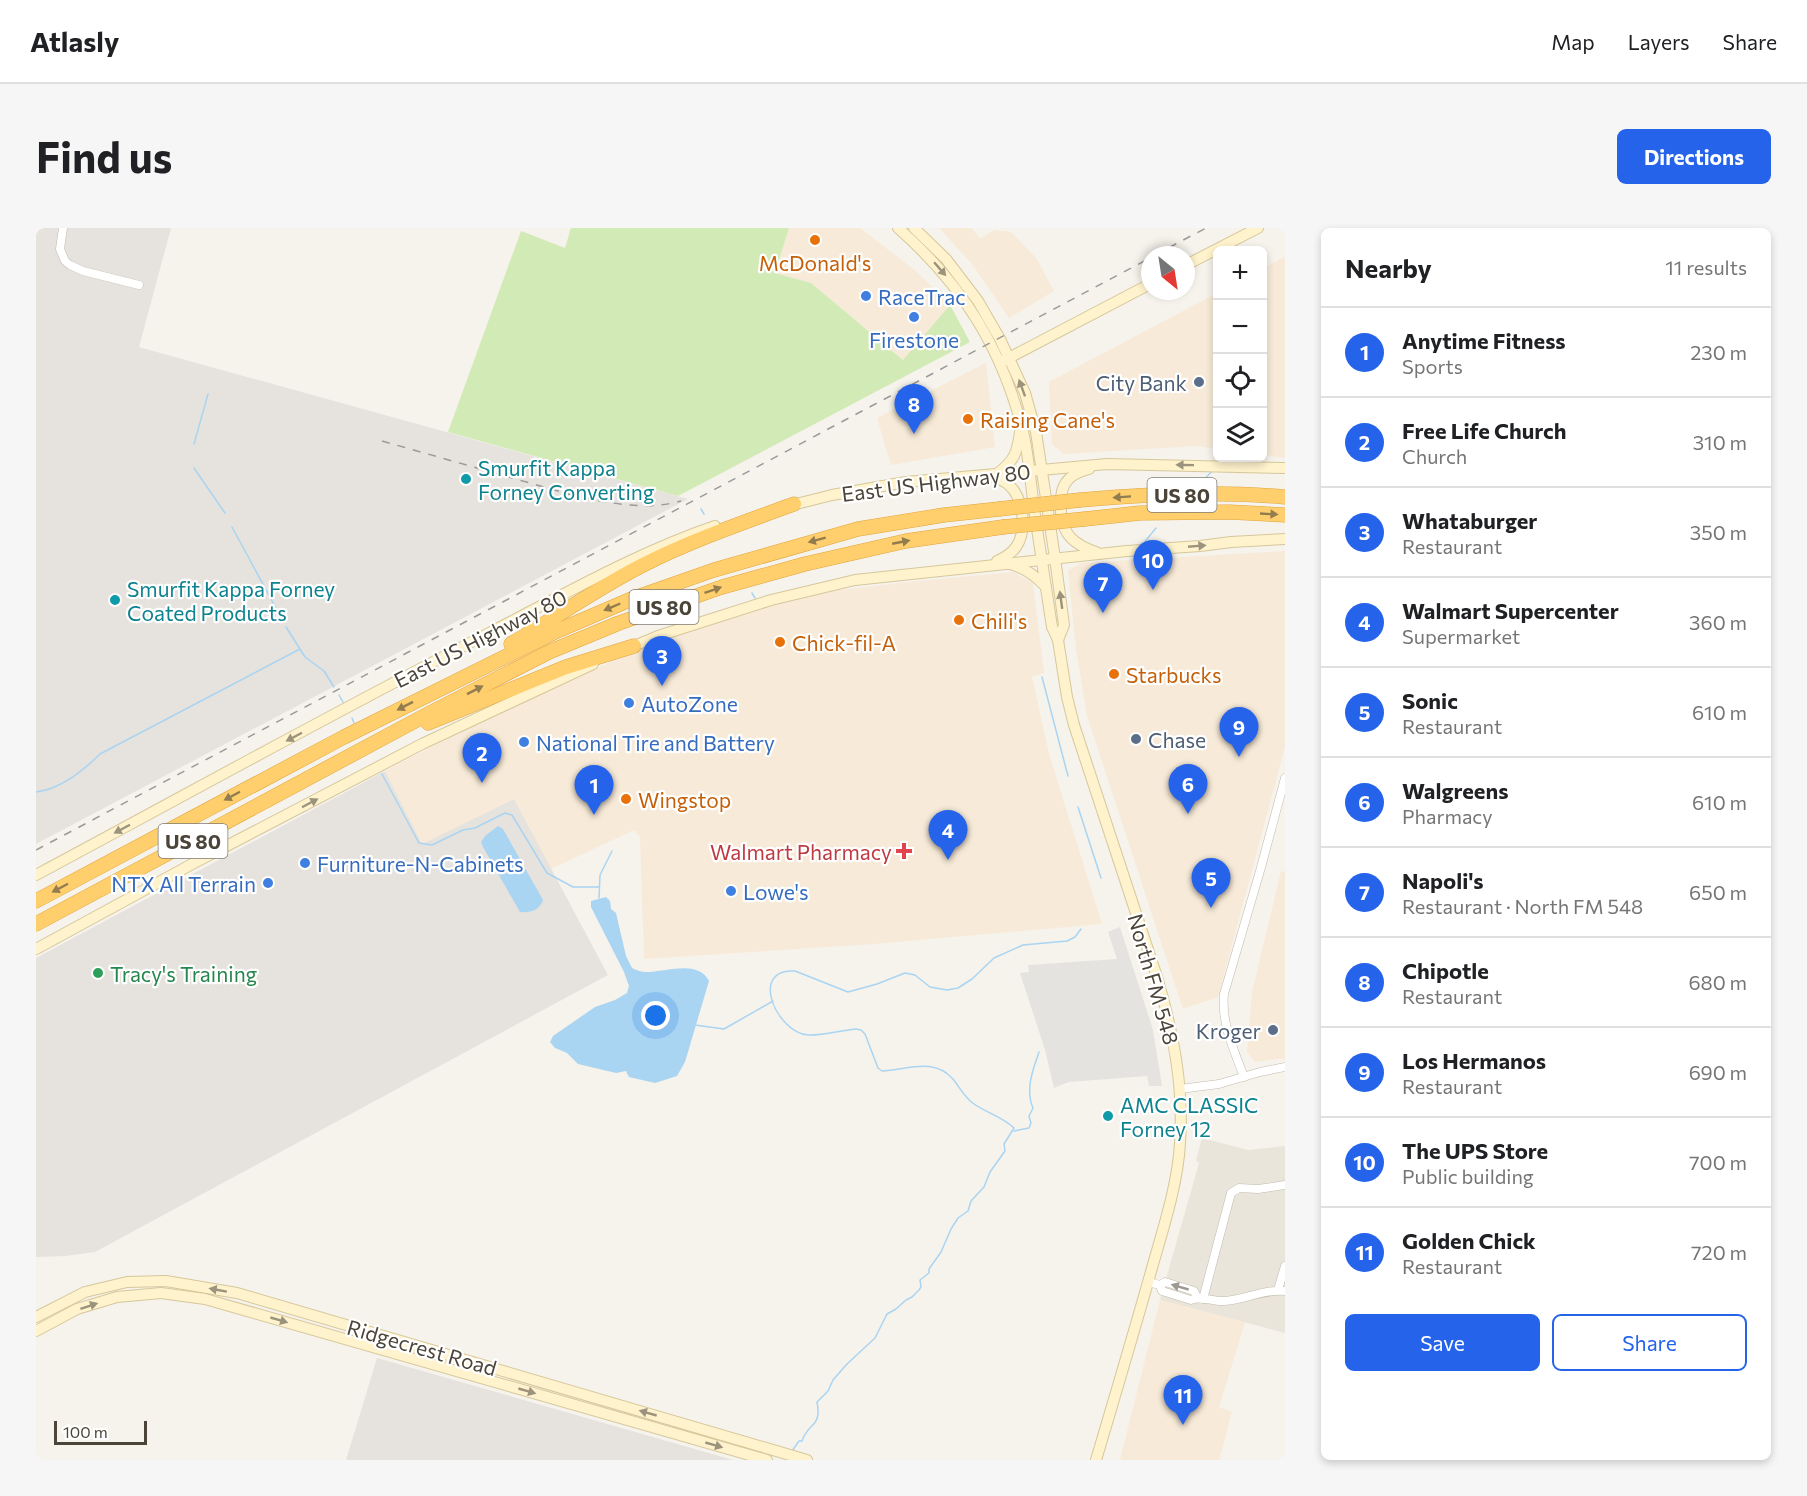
<!DOCTYPE html>
<meta charset="utf-8">
<style>
body{margin:0;font-family:Commissioner,sans-serif;background:#f6f6f6;color:#202124}
.controls{position:absolute;right:18px;top:18px;display:grid;overflow:hidden;border-radius:9px;box-shadow:0 3px 9px #0003}
.controls button{width:54px;height:54px;display:grid;place-items:center;padding:0;border:0;border-bottom:2px solid #e0e0e0;background:#fff;color:#202124;font:30px sans-serif}
.compass{position:absolute;left:1105px;top:18px;width:54px;height:54px;border-radius:50%;background:#fff;box-shadow:0 3px 9px #0003;rotate:150deg}
.scale{position:absolute;left:18px;bottom:15px;width:93px;box-sizing:border-box;padding-left:6px;border:3px solid #4b4439;border-top:0;font-size:16px;line-height:21px;white-space:nowrap;color:#4b4439;-webkit-text-stroke:4px #fff;paint-order:stroke}
.you{position:absolute;left:620px;top:788px;width:21px;height:21px;margin:-15px;border:4px solid #fff;border-radius:50%;background:#1a73e8;box-shadow:0 0 0 9px #1a73e833}
.badge{display:grid;place-items:center;width:39px;height:39px;border-radius:50%;background:#2563eb;color:#fff;font-size:20px;font-weight:700}
.pin{position:absolute;translate:-50% -50px;filter:drop-shadow(0 2px 3px #0008)}
.pin::after{content:'';position:absolute;top:32px;width:21px;height:18px;background:inherit;clip-path:polygon(0 0,100% 0,50% 100%)}
.list{margin:0;padding:0;list-style:none}
h2{display:flex;justify-content:space-between;align-items:center;height:78px;margin:0;padding:0 24px;font-size:26px}
h2 small{font-size:20px;font-weight:400;color:#757577}
.list li{display:grid;grid-template-columns:39px 1fr auto;gap:18px;align-items:center;box-sizing:border-box;height:90px;padding:0 24px;border-top:2px solid #e0e0e0}
.list b{display:block;font-size:22px;white-space:nowrap}
.list p{margin:0;font-size:20px;white-space:nowrap;color:#757577}
.list em{font-size:20px;font-style:normal;color:#757577}
.actions{display:flex;gap:12px;padding:18px 24px}
.actions a{flex:1;padding:14px 0;border:2px solid #2563eb;border-radius:9px;text-align:center;font-size:21px;color:#2563eb}
.actions .main{background:#2563eb;color:#fff}
.icon{flex:none;width:33px;height:33px;fill:none;stroke:currentColor;stroke-width:2;stroke-linecap:round;stroke-linejoin:round}
.map{position:relative;flex:none;width:1249px;height:1232px;overflow:hidden;border-radius:9px}
header{display:flex;align-items:center;gap:36px;box-sizing:border-box;height:84px;padding:0 30px;background:#fff;border-bottom:2px solid #e0e0e0}
header strong{font-size:28px}
nav{display:flex;gap:33px;margin-inline-start:auto;font-size:21px}
.intro{display:flex;align-items:center;justify-content:space-between;box-sizing:border-box;height:144px;padding:0 36px}
h1{margin:0;font-size:42px}
.button{padding:15px 27px;border-radius:9px;background:#2563eb;color:#fff;font-size:21px;font-weight:700}
main{display:flex;gap:36px;padding:0 36px}
aside{flex:1;background:#fff;border-radius:9px;box-shadow:0 3px 9px #0003}
.map>svg:first-child{display:block}
.residential{fill:#eae5da}
.commercial{fill:#f7ead8}
.industrial{fill:#e6e2dd}
.green{fill:#d2eab5}
.parking{fill:#e5e3e0}
.water{fill:#a9d4f2}
.lines{fill:none;stroke-linecap:round;stroke-linejoin:round}
.stream{stroke:#a9d4f2;stroke-width:1.5}
.street-casing{stroke:#c2bbae;stroke-width:9}
.secondary-casing{stroke:#d6c79b;stroke-width:12}
.highway-casing{stroke:#e0a43c;stroke-width:15}
.street{stroke:#fff;stroke-width:8}
.secondary{stroke:#fff3cd;stroke-width:10}
.highway{stroke:#ffcf6e;stroke-width:14}
.rail{stroke:#9a9a9a;stroke-width:1.5;stroke-dasharray:8 8;stroke-linecap:butt}
.highway-bridge-casing{stroke:#e0a43c;stroke-width:15;stroke-linecap:butt}
.highway-bridge{stroke:#ffcf6e;stroke-width:14}
.oneway{fill:#9c937c}
.oneway2{fill:#937c4e}
.oneway3{fill:#9c9892}
.food-dot{fill:#e8710a;stroke:#fff;stroke-width:2}
.shop-dot{fill:#3f7fe0;stroke:#fff;stroke-width:2}
.service-dot{fill:#5c6f8a;stroke:#fff;stroke-width:2}
.culture-dot{fill:#0f9aa8;stroke:#fff;stroke-width:2}
.health-dot{fill:#e0444e;stroke:#fff;stroke-width:2}
.leisure-dot{fill:#2e9e5b;stroke:#fff;stroke-width:2}
.labels{text-anchor:middle;dominant-baseline:central;stroke-width:4.5;stroke-linejoin:round;paint-order:stroke}
.shield{fill:#fff;stroke:#817c74;stroke-width:1.5}
.shield-label{font-size:20px;font-weight:bold;fill:#4b4439}
.food-label{font-size:21px;fill:#c56008;stroke:#fff;text-anchor:start}
.shop-label{font-size:21px;fill:#366cbe;stroke:#fff;text-anchor:start}
.service-label{font-size:21px;fill:#4e5e75;stroke:#fff;text-anchor:end}
.culture-label{font-size:21px;fill:#0d838f;stroke:#fff;text-anchor:start}
.street-label{font-size:21px;fill:#4b4439;stroke:#fff}
.health-label{font-size:21px;fill:#be3a42;stroke:#fff;text-anchor:end}
.leisure-label{font-size:21px;fill:#27864d;stroke:#fff;text-anchor:start}
</style>
<header>
<strong>Atlasly</strong>
<nav><a>Map</a><a>Layers</a><a>Share</a></nav>
</header>
<div class="intro"><h1>Find us</h1><a class="button">Directions</a></div>
<main>
<div class="map">
<svg width="1249" height="1232" viewBox="0 0 1249 1232">
<rect width="100%" height="100%" fill="#f6f3ec"/>
<!-- residential -->
<path class="residential" d="M1166,910L1212,922L1249,918V1105L1124,1072L1163,935L1160,932Z"/>
<!-- commercial -->
<g class="commercial">
<path d="M753,0H824L881,44L914,77L868,132L775,55L739,45Z"/>
<path d="M903,0H935L944,10L959,2L975,4L1000,30L1018,63L973,90L936,36Z"/>
<path d="M1249,29V230L1227,227L1226,41Z"/>
<path d="M1181,65V221L1160,218L1028,226L1016,216L1013,154Z"/>
<path d="M950,135L959,219L855,237L841,190Z"/>
<path d="M1249,323V519L1182,769L1147,781L1051,488L1040,421L1032,342L1045,335Z"/>
<path d="M978,344L997,355L1008,445L996,449L1013,526L1066,696L838,716L608,731L604,609L598,602L515,641L478,571L386,616L349,543L491,469L657,400L722,379L795,363L882,353Z"/>
<path d="M1245,643L1249,644V830L1219,834L1211,824L1216,764Z"/>
<path d="M1124,1072L1209,1094L1183,1179L1196,1184L1183,1232H1084Z"/>
</g>
<!-- industrial -->
<g class="industrial">
<path d="M0,0H135L103,119L652,271L0,616Z"/>
<path d="M349,543L386,616L478,571L572,747L59,1024L29,1028L0,1029V730Z"/>
<path d="M341,1130L697,1232H310Z"/>
</g>
<!-- green -->
<path class="green" d="M535,0H753L739,45L775,55L867,132L914,77L934,114L642,268L412,204L485,3L529,20Z"/>
<!-- parking -->
<path class="parking" d="M1084,699L1117,802L1126,858H1113L1111,848L1033,854L1018,860L1009,822L984,745L993,744L992,737L1081,731L1072,704Z"/>
<!-- water -->
<g class="water">
<path d="M462,598L467,601L507,672C504,682 494,685 484,684L447,619L445,614L449,608Z"/>
<path d="M570,669L574,673L575,681L580,685L590,728L596,740C600,742 605,744 610,744C630,744 662,731 673,753L649,834L641,848L619,855L593,849L590,843L580,845L542,836L531,825L519,820L514,814L517,808L559,779L579,772L591,765L593,758L588,744L555,679V673Z"/>
</g>
<g class="lines">
<!-- stream -->
<g class="stream">
<path d="M158,216L172,166"/>
<path d="M158,240L189,285"/>
<path d="M1169,251L1175,244"/>
<path d="M665,281L668,286"/>
<path d="M196,299L241,382"/>
<path d="M1107,316L1120,300"/>
<path d="M716,365L719,370"/>
<path d="M250,399L269,429L288,443L298,459"/>
<path d="M1006,449L1032,548"/>
<path d="M303,467L307,474"/>
<path d="M316,490L318,495"/>
<path d="M346,546L383,615L396,617L427,602L439,600L469,585L476,587L511,645L537,659H563"/>
<path d="M0,564C25,561 47,543 64,526L264,421"/>
<path d="M1042,579L1065,650"/>
<path d="M563,670L564,647L576,623"/>
<path d="M659,797L688,801L737,773"/>
<path d="M978,903L993,900L995,895L993,888L997,880C989,862 997,841 1003,824"/>
<path d="M756,1223L763,1213H766C772,1194 786,1200 781,1174L792,1163L797,1152L811,1136L839,1110L851,1086L860,1081L870,1072L876,1069L883,1062L885,1059L884,1052L893,1045V1041L905,1024L915,1001L922,990L932,983L935,973L948,959L954,944L969,923L968,916L978,900C967,889 951,885 938,876C929,870 924,860 917,851C897,829 872,842 846,843L842,840L829,806L825,802L820,801C807,802 784,808 772,807C741,805 712,740 759,743L812,764L841,756L869,745L879,747L894,759L911,762L922,760L936,751L958,730L987,717L1031,713L1039,709L1045,701"/>
</g>
<defs>
<g id="street">
<path d="M27,0L24,21L29,33L34,37L47,43L103,57"/>
<path d="M1208,849C1198,822 1185,795 1188,766L1224,643L1249,550"/>
<path d="M1144,861L1183,856L1224,844L1249,839"/>
<path d="M1112,1054L1124,1057L1129,1054L1158,1063L1161,1069"/>
<path d="M1124,1057L1126,1063L1155,1072C1165,1067 1177,1074 1188,1073C1209,1072 1227,1061 1249,1063"/>
<path d="M1242,1062L1249,1038"/>
<path d="M1167,1071L1195,965L1203,960L1222,961L1249,957"/>
</g>
<g id="secondary">
<path d="M862,0C927,57 968,123 988,208C993,232 995,257 998,281C1004,320 1010,359 1016,399L1022,412L1031,469L1038,497L1121,749C1137,803 1148,858 1144,915C1142,955 1127,1001 1116,1040C1098,1104 1079,1168 1060,1232"/>
<path d="M878,0L910,31L942,73L964,111L989,165L1000,204L1019,330L1028,397L1022,412"/>
<path d="M1150,37L1222,0"/>
<path d="M967,133L1114,56"/>
<path d="M1053,241C1029,247 1023,259 1025,284C1026,294 1028,303 1035,310C1042,317 1051,321 1060,324"/>
<path d="M961,246C979,232 981,225 984,204"/>
<path d="M953,247C960,250 968,252 974,258C988,272 991,303 980,319C975,326 968,330 961,333"/>
<path d="M752,278L796,267L870,254L1071,236L1249,240"/>
<path d="M974,336C989,340 999,347 1010,359"/>
<path d="M593,420L622,408L735,372L819,352L1091,323L1164,318L1195,314L1249,311"/>
<path d="M0,647C151,566 301,483 453,405C527,367 600,325 679,298"/>
<path d="M0,721L158,635L386,516L557,436"/>
<path d="M0,1089L49,1064L91,1054L130,1053L201,1065L771,1232"/>
<path d="M0,1103L41,1081L81,1069L125,1065L169,1071L731,1232"/>
</g>
<g id="highway">
<path d="M1044,272C1112,266 1181,263 1249,269"/>
<path d="M1049,291L1104,285L1193,284L1249,287"/>
<path d="M475,416C519,390 560,361 605,338C654,313 706,295 758,276"/>
<path d="M392,495L530,439L598,418"/>
<path d="M0,673L308,509L521,403L598,370L678,342L822,301L908,287L963,281"/>
<path d="M0,696L392,486L513,424L583,395L686,359L769,336L870,313L967,299"/>
</g>
</defs>
<!-- street casing -->
<use href="#street" class="street-casing"/>
<!-- secondary casing -->
<use href="#secondary" class="secondary-casing"/>
<!-- highway casing -->
<use href="#highway" class="highway-casing"/>
<!-- street -->
<use href="#street" class="street"/>
<!-- secondary -->
<use href="#secondary" class="secondary"/>
<!-- highway -->
<use href="#highway" class="highway"/>
<!-- rail -->
<g class="rail">
<path d="M1119,27L1170,0"/>
<path d="M346,213L536,267C573,275 609,283 645,273"/>
<path d="M0,622L1114,30"/>
</g>
<defs>
<g id="highway-bridge">
<path d="M963,281L1044,272"/>
<path d="M967,299L1049,291"/>
</g>
</defs>
<!-- highway-bridge casing -->
<use href="#highway-bridge" class="highway-bridge-casing"/>
<!-- highway-bridge -->
<use href="#highway-bridge" class="highway-bridge"/>
</g>
<!-- one-way arrows -->
<defs><path id="oneway-solid" d="M-6-.8H1V-3.2L6.5 0L1 3.2V.8H-6Z" transform="scale(1.5)"/></defs>
<g class="oneway">
<use href="#oneway-solid" transform="translate(904 41) rotate(49)"/>
<use href="#oneway-solid" transform="translate(986 160) rotate(-110)"/>
<use href="#oneway-solid" transform="translate(1149 237) rotate(-179)"/>
<use href="#oneway-solid" transform="translate(1161 318) rotate(-5)"/>
<use href="#oneway-solid" transform="translate(1025 372) rotate(-98)"/>
<use href="#oneway-solid" transform="translate(258 509) rotate(152)"/>
<use href="#oneway-solid" transform="translate(274 575) rotate(-28)"/>
<use href="#oneway-solid" transform="translate(86 601) rotate(152)"/>
<use href="#oneway-solid" transform="translate(182 1062) rotate(-170)"/>
<use href="#oneway-solid" transform="translate(53 1078) rotate(-18)"/>
<use href="#oneway-solid" transform="translate(243 1092) rotate(16)"/>
<use href="#oneway-solid" transform="translate(491 1163) rotate(16)"/>
<use href="#oneway-solid" transform="translate(612 1185) rotate(-164)"/>
<use href="#oneway-solid" transform="translate(678 1217) rotate(16)"/>
</g>
<g class="oneway2">
<use href="#oneway-solid" transform="translate(1086 269) rotate(176)"/>
<use href="#oneway-solid" transform="translate(1233 286) rotate(3)"/>
<use href="#oneway-solid" transform="translate(781 312) rotate(165)"/>
<use href="#oneway-solid" transform="translate(865 314) rotate(-11)"/>
<use href="#oneway-solid" transform="translate(677 362) rotate(-19)"/>
<use href="#oneway-solid" transform="translate(576 379) rotate(157)"/>
<use href="#oneway-solid" transform="translate(439 462) rotate(-27)"/>
<use href="#oneway-solid" transform="translate(369 478) rotate(153)"/>
<use href="#oneway-solid" transform="translate(196 568) rotate(152)"/>
<use href="#oneway-solid" transform="translate(24 660) rotate(152)"/>
</g>
<use class="oneway3" href="#oneway-solid" transform="translate(1144 1059) rotate(-164)"/>
<!-- markers -->
<g class="food-dot">
<circle cx="779" cy="12" r="6"/>
<circle cx="932" cy="191" r="6"/>
<circle cx="923" cy="392" r="6"/>
<circle cx="744" cy="414" r="6"/>
<circle cx="1078" cy="446" r="6"/>
<circle cx="590" cy="571" r="6"/>
</g>
<g class="shop-dot">
<circle cx="830" cy="68" r="6"/>
<circle cx="878" cy="89" r="6"/>
<circle cx="593" cy="475" r="6"/>
<circle cx="488" cy="514" r="6"/>
<circle cx="269" cy="635" r="6"/>
<circle cx="232" cy="655" r="6"/>
<circle cx="695" cy="663" r="6"/>
</g>
<g class="service-dot">
<circle cx="1163" cy="154" r="6"/>
<circle cx="1100" cy="511" r="6"/>
<circle cx="1237" cy="802" r="6"/>
</g>
<g class="culture-dot">
<circle cx="430" cy="251" r="6"/>
<circle cx="79" cy="372" r="6"/>
<circle cx="1072" cy="888" r="6"/>
</g>
<path class="health-dot" d="M865 614h6v6h6v6h-6v6h-6v-6h-6v-6h6z"/>
<circle class="leisure-dot" cx="62" cy="745" r="6"/>
<g class="labels">
<!-- shield labels -->
<g class="shield">
<rect x="1111.5" y="250" width="69" height="34" rx="4.5"/>
<rect x="593.5" y="362" width="69" height="34" rx="4.5"/>
<rect x="122.5" y="596" width="69" height="34" rx="4.5"/>
</g>
<g class="shield-label">
<text x="1146" y="267">US 80</text>
<text x="628" y="379">US 80</text>
<text x="157" y="613">US 80</text>
</g>
<!-- food labels -->
<g class="food-label">
<text x="779" y="34" text-anchor="middle">McDonald's</text>
<text x="944" y="191">Raising Cane's</text>
<text x="935" y="392">Chili's</text>
<text x="756" y="414">Chick-fil-A</text>
<text x="1090" y="446">Starbucks</text>
<text x="602" y="571">Wingstop</text>
</g>
<!-- shop labels -->
<g class="shop-label">
<text x="842" y="68">RaceTrac</text>
<text x="878" y="111" text-anchor="middle">Firestone</text>
<text x="605" y="475">AutoZone</text>
<text x="500" y="514">National Tire and Battery</text>
<text x="281" y="635">Furniture-N-Cabinets</text>
<text x="220" y="655" text-anchor="end">NTX All Terrain</text>
<text x="707" y="663">Lowe's</text>
</g>
<!-- service labels -->
<g class="service-label">
<text x="1151" y="154">City Bank</text>
<text x="1112" y="511" text-anchor="start">Chase</text>
<text x="1225" y="802">Kroger</text>
</g>
<!-- culture labels -->
<g class="culture-label">
<text x="442" y="239">Smurfit Kappa<tspan x="442" dy="24">Forney Converting</tspan></text>
<text x="91" y="360">Smurfit Kappa Forney<tspan x="91" dy="24">Coated Products</tspan></text>
<text x="1084" y="876">AMC CLASSIC<tspan x="1084" dy="24">Forney 12</tspan></text>
</g>
<!-- street labels -->
<g class="street-label">
<text transform="translate(900 254) rotate(-7)">East US Highway 80</text>
<text transform="translate(444 410) rotate(-27)">East US Highway 80</text>
<text transform="translate(1118 751) rotate(74)">North FM 548</text>
<text transform="translate(386 1119) rotate(16)">Ridgecrest Road</text>
</g>
<!-- health labels -->
<g class="health-label">
<text x="856" y="623">Walmart Pharmacy</text>
</g>
<!-- leisure labels -->
<g class="leisure-label">
<text x="74" y="745">Tracy's Training</text>
</g>
</g>
</svg>
<div class="controls">
<button>+</button>
<button>−</button>
<button><svg class="icon" aria-label="locate" viewBox="0 0 24 24"><circle cx="12" cy="12" r="6"/><path d="M12 2v4M12 18v4M2 12h4M18 12h4"/></svg></button>
<button><svg class="icon" aria-label="layers" viewBox="0 0 24 24"><path d="M12 4l9 5-9 5-9-5zM3 14l9 5 9-5"/></svg></button>
</div>
<svg class="compass" viewBox="-18 -18 36 36"><path d="M0-13l5 13h-10z" fill="#e53935"/><path d="M0 13l5-13h-10z" fill="#757577"/></svg>
<div class="scale">100 m</div>
<div class="you"></div>
<div class="pin badge" style="left:558px;top:587px">1</div>
<div class="pin badge" style="left:446px;top:555px">2</div>
<div class="pin badge" style="left:626px;top:458px">3</div>
<div class="pin badge" style="left:912px;top:632px">4</div>
<div class="pin badge" style="left:1175px;top:680px">5</div>
<div class="pin badge" style="left:1152px;top:586px">6</div>
<div class="pin badge" style="left:1067px;top:385px">7</div>
<div class="pin badge" style="left:878px;top:206px">8</div>
<div class="pin badge" style="left:1203px;top:529px">9</div>
<div class="pin badge" style="left:1117px;top:362px">10</div>
<div class="pin badge" style="left:1147px;top:1197px">11</div>
</div>
<aside>
<h2>Nearby<small>11 results</small></h2>
<ul class="list">
<li><span class="badge">1</span><div><b>Anytime Fitness</b><p>Sports</p></div><em>230 m</em></li>
<li><span class="badge">2</span><div><b>Free Life Church</b><p>Church</p></div><em>310 m</em></li>
<li><span class="badge">3</span><div><b>Whataburger</b><p>Restaurant</p></div><em>350 m</em></li>
<li><span class="badge">4</span><div><b>Walmart Supercenter</b><p>Supermarket</p></div><em>360 m</em></li>
<li><span class="badge">5</span><div><b>Sonic</b><p>Restaurant</p></div><em>610 m</em></li>
<li><span class="badge">6</span><div><b>Walgreens</b><p>Pharmacy</p></div><em>610 m</em></li>
<li><span class="badge">7</span><div><b>Napoli's</b><p>Restaurant · North FM 548</p></div><em>650 m</em></li>
<li><span class="badge">8</span><div><b>Chipotle</b><p>Restaurant</p></div><em>680 m</em></li>
<li><span class="badge">9</span><div><b>Los Hermanos</b><p>Restaurant</p></div><em>690 m</em></li>
<li><span class="badge">10</span><div><b>The UPS Store</b><p>Public building</p></div><em>700 m</em></li>
<li><span class="badge">11</span><div><b>Golden Chick</b><p>Restaurant</p></div><em>720 m</em></li>
</ul>
<div class="actions"><a class="main">Save</a><a>Share</a></div>
</aside>
</main>
